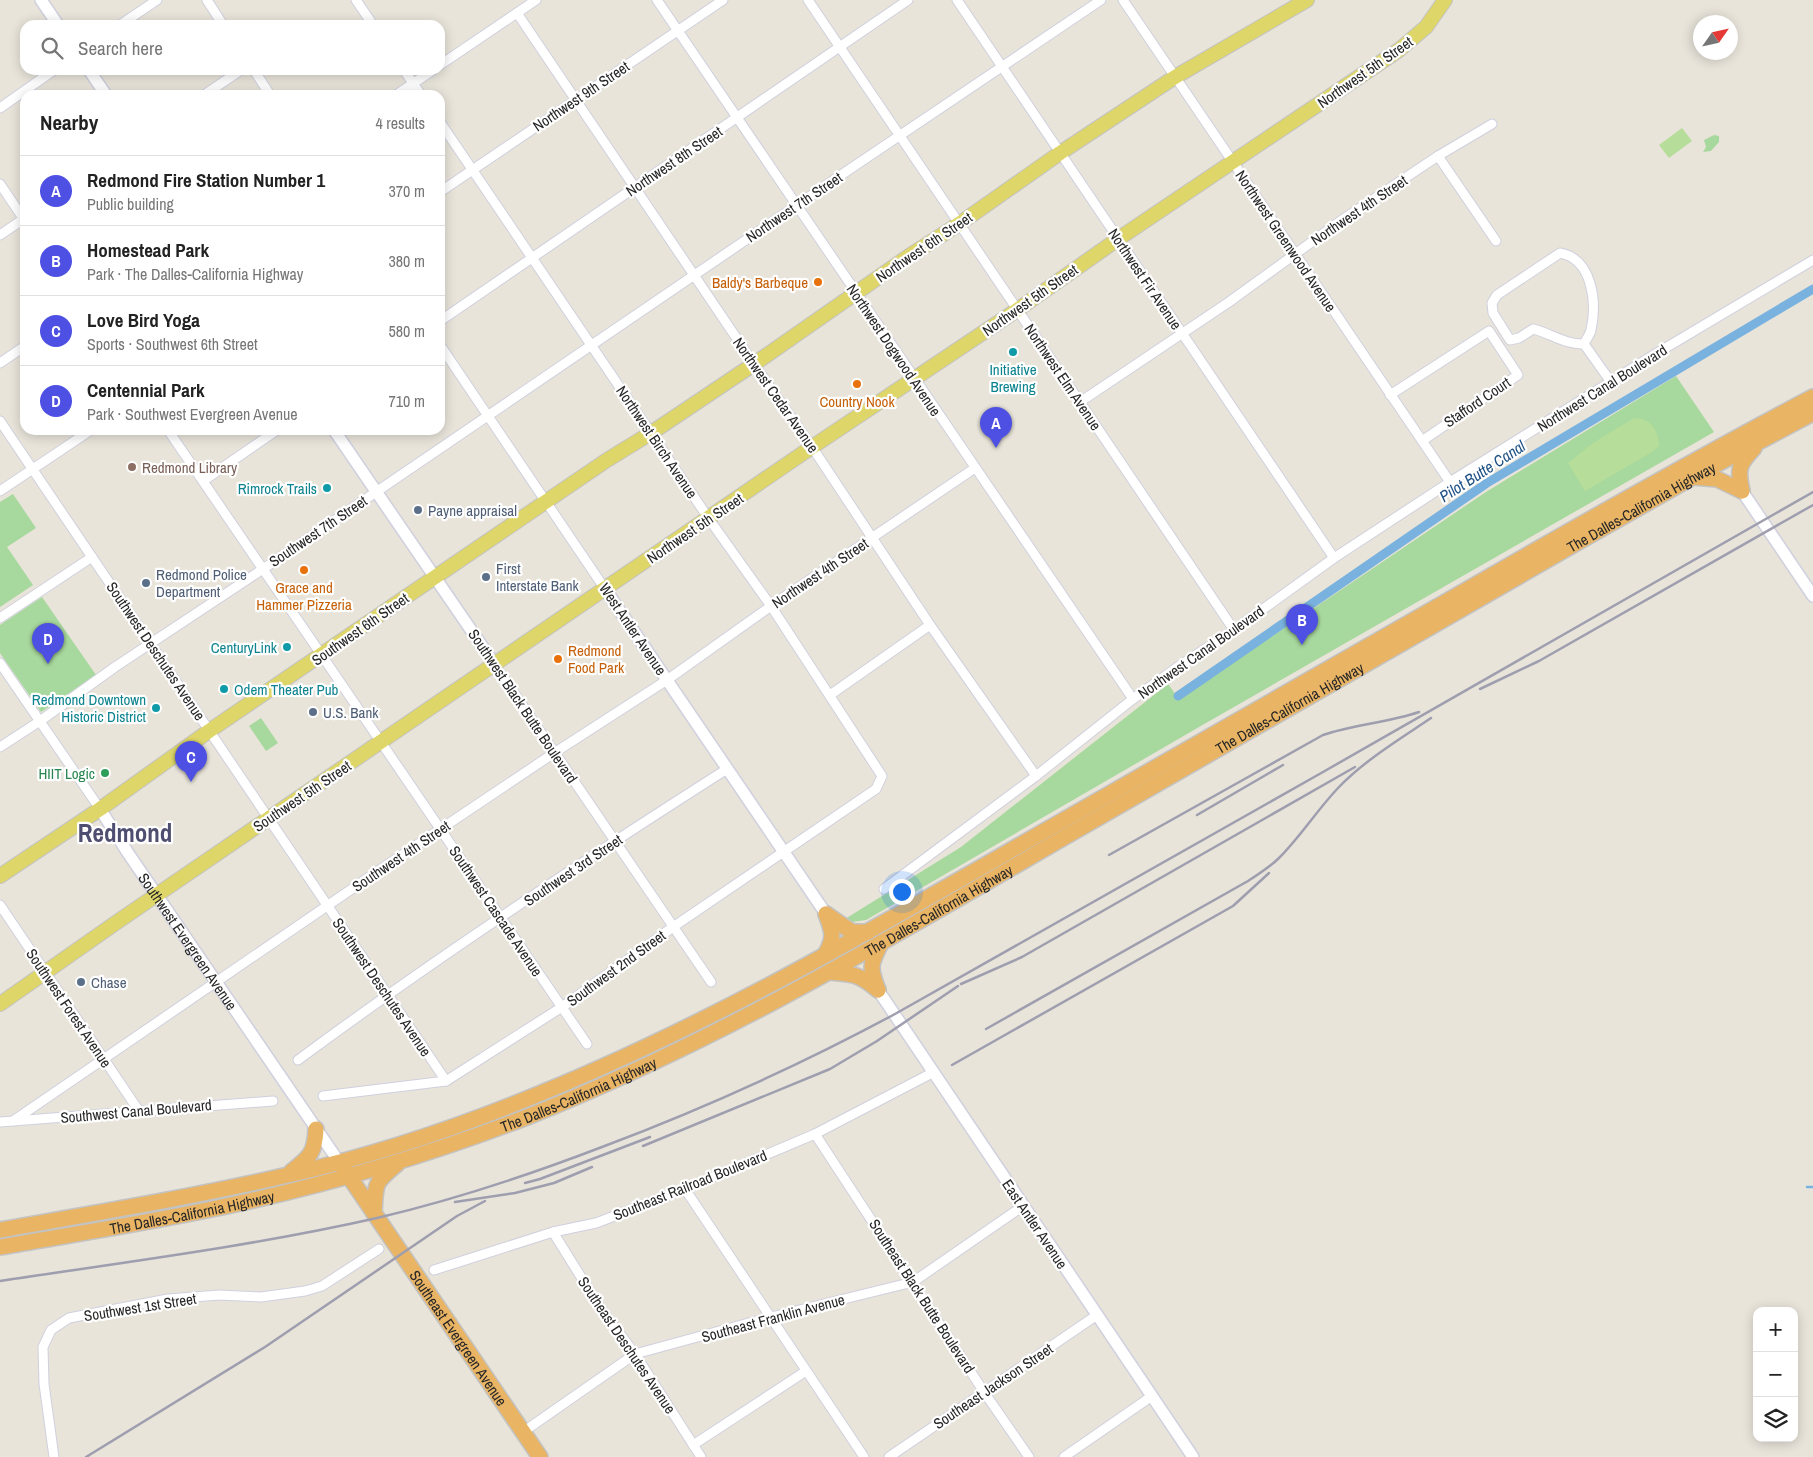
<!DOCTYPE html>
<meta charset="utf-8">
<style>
body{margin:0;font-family:"Archivo Narrow",sans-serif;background:#f2f2f2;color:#222}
.controls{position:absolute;right:15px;bottom:15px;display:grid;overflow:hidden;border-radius:10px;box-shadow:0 2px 12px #0003}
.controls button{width:45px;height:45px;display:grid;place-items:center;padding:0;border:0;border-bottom:1px solid #e0e0e0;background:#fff;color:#222;font:25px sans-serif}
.compass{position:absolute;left:1693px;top:15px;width:45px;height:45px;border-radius:50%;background:#fff;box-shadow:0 2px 12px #0003;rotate:56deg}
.you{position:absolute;left:901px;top:891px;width:18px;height:18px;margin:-12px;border:4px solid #fff;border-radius:50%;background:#1a73e8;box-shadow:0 0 0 8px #1a73e833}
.badge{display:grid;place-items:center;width:32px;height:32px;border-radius:50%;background:#4d50e2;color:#fff;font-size:16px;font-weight:700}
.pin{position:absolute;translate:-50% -41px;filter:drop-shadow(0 1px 2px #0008)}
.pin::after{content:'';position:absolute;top:26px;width:18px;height:15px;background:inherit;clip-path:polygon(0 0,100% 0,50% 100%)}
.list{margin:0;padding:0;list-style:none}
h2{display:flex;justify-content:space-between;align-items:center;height:65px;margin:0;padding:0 20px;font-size:21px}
h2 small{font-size:16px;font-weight:400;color:#767676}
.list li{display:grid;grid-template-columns:32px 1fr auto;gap:15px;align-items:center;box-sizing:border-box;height:70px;padding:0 20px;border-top:1px solid #e0e0e0}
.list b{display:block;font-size:19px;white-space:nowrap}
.list p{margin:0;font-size:16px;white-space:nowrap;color:#767676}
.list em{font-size:16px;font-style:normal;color:#767676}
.icon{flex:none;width:28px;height:28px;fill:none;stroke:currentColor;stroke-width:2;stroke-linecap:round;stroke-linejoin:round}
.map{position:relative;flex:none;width:1813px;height:1457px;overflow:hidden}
.search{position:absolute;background:#fff;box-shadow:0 2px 12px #0003;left:20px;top:20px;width:425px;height:55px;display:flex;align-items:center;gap:12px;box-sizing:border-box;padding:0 18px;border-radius:15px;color:#767676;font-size:19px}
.panel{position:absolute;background:#fff;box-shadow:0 2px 12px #0003;left:20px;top:90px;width:425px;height:345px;border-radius:15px}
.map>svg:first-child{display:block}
.green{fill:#a7d89d}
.pitch{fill:#b6de9a}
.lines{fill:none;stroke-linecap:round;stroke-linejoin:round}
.stream{stroke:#79b2de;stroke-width:2.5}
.canal{stroke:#79b2de;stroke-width:9}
.street-casing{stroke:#d0d0de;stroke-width:11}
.secondary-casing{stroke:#d0d0de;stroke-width:14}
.primary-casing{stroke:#c3c3c3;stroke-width:16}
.highway-casing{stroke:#c3c3c3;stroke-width:18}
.street{stroke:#fff;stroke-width:9}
.secondary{stroke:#fff;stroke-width:11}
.primary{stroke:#ded669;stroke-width:14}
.highway{stroke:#e9b464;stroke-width:15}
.rail{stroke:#9e9eaf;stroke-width:2.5}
.food-dot{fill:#e8710a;stroke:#fff;stroke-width:2}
.culture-dot{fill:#0f9aa8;stroke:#fff;stroke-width:2}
.education-dot{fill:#8d6e63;stroke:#fff;stroke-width:2}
.service-dot{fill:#5c6f8a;stroke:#fff;stroke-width:2}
.leisure-dot{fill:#2e9e5b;stroke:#fff;stroke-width:2}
.labels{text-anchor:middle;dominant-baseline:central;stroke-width:4.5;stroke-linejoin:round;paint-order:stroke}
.street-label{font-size:15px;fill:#272727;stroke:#fff}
.food-label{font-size:15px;fill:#c56008;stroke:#fff}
.culture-label{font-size:15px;fill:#0d838f;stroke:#fff;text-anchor:end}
.education-label{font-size:15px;fill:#785e54;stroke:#fff;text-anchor:start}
.service-label{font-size:15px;fill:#4e5e75;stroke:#fff;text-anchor:start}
.leisure-label{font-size:15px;fill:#27864d;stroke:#fff;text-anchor:end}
.water-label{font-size:16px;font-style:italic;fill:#1d5085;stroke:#fff}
.town-label{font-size:25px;font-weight:bold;fill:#4e4e71;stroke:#fff}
</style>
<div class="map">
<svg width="1813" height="1457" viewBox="0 0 1813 1457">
<rect width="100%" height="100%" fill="#e8e4da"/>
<!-- green -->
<g class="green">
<path d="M1714,135L1719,136V142L1711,151L1703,152L1706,147L1704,140Z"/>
<path d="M1676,376L1714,432L1206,723L866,920L852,922L845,919L961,847L1168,684L1179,699L1486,492Z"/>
<path d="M13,494L36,528L7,547L33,585L0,607V502Z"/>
<path d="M42,597L96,675L41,712L0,653V625Z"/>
<path d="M261,718L278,743L266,751L249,726Z"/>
</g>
<!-- pitch -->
<g class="pitch">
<path d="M1682,128L1692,141L1669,158L1659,145Z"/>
<path d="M1634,418C1651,418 1658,430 1659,446L1652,452L1585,491L1568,463L1593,443Z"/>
</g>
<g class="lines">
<!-- stream -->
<path class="stream" d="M1807,1187H1813"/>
<!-- canal -->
<path class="canal" d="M1178,696L1487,483L1813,289"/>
<defs>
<g id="street">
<path d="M207,0L223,25"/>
<path d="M356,0L373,25"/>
<path d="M657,0L1133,699"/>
<path d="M808,0L1234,630"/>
<path d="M957,0L1334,558"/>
<path d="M1123,0L1450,482"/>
<path d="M517,13L754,364L812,447L930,625L1036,776"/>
<path d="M120,25L157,0"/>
<path d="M440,65L536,0"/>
<path d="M254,70L270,95"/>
<path d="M404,70L421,95"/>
<path d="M204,95L241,70"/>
<path d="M396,95L433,70"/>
<path d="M0,108L54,70"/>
<path d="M1438,156L1496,241"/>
<path d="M0,184L25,221"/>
<path d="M440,192L723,0"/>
<path d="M0,235L25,218"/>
<path d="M440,321L908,0"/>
<path d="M1584,344C1566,345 1550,333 1533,329L1519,338L1510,340L1493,313L1492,303L1497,295L1560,253C1593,259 1597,303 1591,330C1590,335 1586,339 1584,344L1611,382"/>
<path d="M440,345L605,589"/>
<path d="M0,363L25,346"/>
<path d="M1390,395L1489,331L1518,375L1422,441"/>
<path d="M1080,402L1229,302L1342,220L1438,156L1492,124"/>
<path d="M0,421L446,1081"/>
<path d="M168,430L587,1044"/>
<path d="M203,481L277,430"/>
<path d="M0,491L91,430"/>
<path d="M0,618L92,557"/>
<path d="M0,663L100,809"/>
<path d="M495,665L711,982"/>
<path d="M830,695L930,625"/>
<path d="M0,747L40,721L115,667L263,569L850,169L1101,0"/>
<path d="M884,889L1036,776L1133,699L1182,664L1234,630L1334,558L1450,482L1652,356L1813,260"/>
<path d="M0,905L139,1111"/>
<path d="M298,1060C437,957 581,862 727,769"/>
<path d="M323,1096L446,1081L562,1007L673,927L876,789L882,776L771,606L709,519L440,122"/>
<path d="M13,1121L378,871L554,753L667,680L771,606L975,468"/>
<path d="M0,1122L273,1101"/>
<path d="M815,1134L984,1392L1029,1457"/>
<path d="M685,1189L864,1457"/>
<path d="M553,1232L599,1306L635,1354L701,1457"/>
<path d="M434,1270L553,1232L596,1223L685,1189L815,1134L934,1072"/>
<path d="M523,1432L635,1354L771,1317L913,1282L1023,1206"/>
<path d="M693,1445L806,1371"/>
<path d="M54,1457L44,1384L43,1347L51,1330L69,1318L168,1299L219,1295L261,1297L305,1291L322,1286L379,1249"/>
<path d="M889,1457L1097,1315"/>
<path d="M1064,1457L1152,1396"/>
</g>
<g id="secondary">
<path d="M41,0L58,25"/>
<path d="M89,70L106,95"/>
<path d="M334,430L495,665"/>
<path d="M1742,491L1813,596"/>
<path d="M605,589L826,914"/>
<path id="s1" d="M100,809L128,853L339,1162"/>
<path d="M878,990L1193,1457"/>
</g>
<g id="primary">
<path d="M0,876L100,809L209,731L607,460L651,433L754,364L909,256L959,224L1060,153L1175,77L1307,0"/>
<path d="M0,1004L117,922L812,447L1017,310L1118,239L1399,50L1426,27L1445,0"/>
</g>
<g id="highway">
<path d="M1693,477L1717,479L1742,491"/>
<path d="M1742,491C1737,468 1739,464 1754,448"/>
<path d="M826,914L852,932H868"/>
<path d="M825,955C835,937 833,933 826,914"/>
<path d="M830,972C854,974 859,974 878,990"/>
<path d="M878,990C869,967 870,965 881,943"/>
<path id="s2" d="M344,1169L540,1457"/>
<path d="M291,1172C310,1157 315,1153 316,1129"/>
<path d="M374,1213C376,1183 373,1184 397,1164"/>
<path d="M0,1230C96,1213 193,1197 288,1175C366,1157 444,1132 519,1102C704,1029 875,928 1048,829C1179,754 1311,679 1442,604C1565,533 1688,463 1813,397"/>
<path id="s3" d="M0,1247C69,1235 139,1224 207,1210C316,1188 423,1157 527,1117C715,1043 889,939 1063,838C1235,738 1408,640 1580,541L1693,477L1813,413"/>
</g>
</defs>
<!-- street casing -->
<use href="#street" class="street-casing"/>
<!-- secondary casing -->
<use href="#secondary" class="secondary-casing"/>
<!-- primary casing -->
<use href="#primary" class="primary-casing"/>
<!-- highway casing -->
<use href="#highway" class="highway-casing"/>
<!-- street -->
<use href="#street" class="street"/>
<!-- secondary -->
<use href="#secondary" class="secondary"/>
<!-- primary -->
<use href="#primary" class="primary"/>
<!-- highway -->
<use href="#highway" class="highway"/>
<!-- rail -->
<g class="rail">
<path d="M1480,689L1539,661L1813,505"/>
<path d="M1197,815L1283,765"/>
<path d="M1109,855L1323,735C1354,724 1387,723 1419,712"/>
<path d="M961,984L1022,957L1355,767"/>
<path d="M986,1029L1248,881C1259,874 1270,867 1279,858C1301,836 1317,810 1339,787C1365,760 1400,739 1431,718"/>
<path d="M952,1065L1233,906L1269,873"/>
<path d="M643,1146L830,1069L877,1041L958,986"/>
<path d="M525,1183L540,1179L650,1137"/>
<path d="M455,1202L515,1193L554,1183L592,1167"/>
<path d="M0,1281C126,1262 253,1246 377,1218C454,1200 529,1175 602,1147C703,1109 800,1065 895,1014L1323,772L1813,492"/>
<path d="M86,1457L265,1347L457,1216L485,1201"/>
</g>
</g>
<!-- markers -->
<g class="food-dot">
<circle cx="818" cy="282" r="5"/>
<circle cx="857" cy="384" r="5"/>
<circle cx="304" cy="570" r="5"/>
<circle cx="558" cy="659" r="5"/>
</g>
<g class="culture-dot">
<circle cx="1013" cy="352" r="5"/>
<circle cx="327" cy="488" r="5"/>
<circle cx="287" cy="647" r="5"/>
<circle cx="224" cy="689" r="5"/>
<circle cx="156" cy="708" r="5"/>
</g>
<circle class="education-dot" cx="132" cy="467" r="5"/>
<g class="service-dot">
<circle cx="418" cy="510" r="5"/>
<circle cx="486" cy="577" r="5"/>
<circle cx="146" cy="583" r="5"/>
<circle cx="313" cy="712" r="5"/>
<circle cx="81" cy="982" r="5"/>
</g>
<circle class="leisure-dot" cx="105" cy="773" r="5"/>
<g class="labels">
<!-- street labels -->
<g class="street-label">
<text transform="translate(1365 72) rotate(-35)">Northwest 5th Street</text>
<text transform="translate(581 96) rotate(-34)">Northwest 9th Street</text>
<text transform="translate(674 161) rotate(-34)">Northwest 8th Street</text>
<text transform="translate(794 207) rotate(-34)">Northwest 7th Street</text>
<text transform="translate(1359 210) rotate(-34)">Northwest 4th Street</text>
<text transform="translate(1286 241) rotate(56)">Northwest Greenwood Avenue</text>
<text transform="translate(924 247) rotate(-34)">Northwest 6th Street</text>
<text transform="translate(1145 279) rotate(56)">Northwest Fir Avenue</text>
<text transform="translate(1030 300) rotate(-35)">Northwest 5th Street</text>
<text transform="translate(894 350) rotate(56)">Northwest Dogwood Avenue</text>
<text transform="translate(1063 377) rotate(56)">Northwest Elm Avenue</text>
<text transform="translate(1602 388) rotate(-32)">Northwest Canal Boulevard</text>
<text transform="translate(776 395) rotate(55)">Northwest Cedar Avenue</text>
<text transform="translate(1477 402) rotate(-34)">Stafford Court</text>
<text transform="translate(657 442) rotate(56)">Northwest Birch Avenue</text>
<text stroke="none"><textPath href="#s3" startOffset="1815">The Dalles-California Highway</textPath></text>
<text transform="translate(695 528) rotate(-34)">Northwest 5th Street</text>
<text transform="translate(318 531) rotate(-34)">Southwest 7th Street</text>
<text transform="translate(820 573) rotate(-34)">Northwest 4th Street</text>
<text transform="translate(360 629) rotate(-35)">Southwest 6th Street</text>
<text transform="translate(633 629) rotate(56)">West Antler Avenue</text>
<text transform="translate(156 651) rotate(56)">Southwest Deschutes Avenue</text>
<text transform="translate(1201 652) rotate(-35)">Northwest Canal Boulevard</text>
<text transform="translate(523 706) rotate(56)">Southwest Black Butte Boulevard</text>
<text stroke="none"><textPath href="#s3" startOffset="1410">The Dalles-California Highway</textPath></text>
<text transform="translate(302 796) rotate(-34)">Southwest 5th Street</text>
<text transform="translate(401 856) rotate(-34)">Southwest 4th Street</text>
<text transform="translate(573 870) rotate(-34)">Southwest 3rd Street</text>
<text stroke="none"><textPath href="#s3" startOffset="1005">The Dalles-California Highway</textPath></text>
<text transform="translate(496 911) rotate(56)">Southwest Cascade Avenue</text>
<text stroke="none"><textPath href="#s1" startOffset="159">Southwest Evergreen Avenue</textPath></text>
<text transform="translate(616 968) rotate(-36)">Southwest 2nd Street</text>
<text transform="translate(382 987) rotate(56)">Southwest Deschutes Avenue</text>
<text transform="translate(69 1008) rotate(56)">Southwest Forest Avenue</text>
<text stroke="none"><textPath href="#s3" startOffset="600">The Dalles-California Highway</textPath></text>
<text transform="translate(136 1111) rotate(-5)">Southwest Canal Boulevard</text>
<text transform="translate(690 1185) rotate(-22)">Southeast Railroad Boulevard</text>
<text stroke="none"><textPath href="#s3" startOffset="195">The Dalles-California Highway</textPath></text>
<text transform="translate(1035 1224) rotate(56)">East Antler Avenue</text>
<text transform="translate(922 1296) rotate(57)">Southeast Black Butte Boulevard</text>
<text transform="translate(140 1307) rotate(-9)">Southwest 1st Street</text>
<text transform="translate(773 1318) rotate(-15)">Southeast Franklin Avenue</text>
<text stroke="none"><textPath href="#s2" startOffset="204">Southeast Evergreen Avenue</textPath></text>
<text transform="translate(627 1345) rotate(56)">Southeast Deschutes Avenue</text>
<text transform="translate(993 1386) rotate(-34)">Southeast Jackson Street</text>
</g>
<!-- food labels -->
<g class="food-label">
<text x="808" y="282" text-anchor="end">Baldy's Barbeque</text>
<text x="857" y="401">Country Nook</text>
<text x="304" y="587">Grace and<tspan x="304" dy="17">Hammer Pizzeria</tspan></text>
<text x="568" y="650" text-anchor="start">Redmond<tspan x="568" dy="17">Food Park</tspan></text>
</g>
<!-- culture labels -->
<g class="culture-label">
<text x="1013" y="369" text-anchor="middle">Initiative<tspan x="1013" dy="17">Brewing</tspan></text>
<text x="317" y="488">Rimrock Trails</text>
<text x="277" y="647">CenturyLink</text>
<text x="234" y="689" text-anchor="start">Odem Theater Pub</text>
<text x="146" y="699">Redmond Downtown<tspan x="146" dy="17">Historic District</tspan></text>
</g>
<!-- education labels -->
<g class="education-label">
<text x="142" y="467">Redmond Library</text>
</g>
<!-- service labels -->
<g class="service-label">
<text x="428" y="510">Payne appraisal</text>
<text x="496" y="568">First<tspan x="496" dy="17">Interstate Bank</tspan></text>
<text x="156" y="574">Redmond Police<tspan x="156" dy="17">Department</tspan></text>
<text x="323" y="712">U.S. Bank</text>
<text x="91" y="982">Chase</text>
</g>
<!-- leisure labels -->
<g class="leisure-label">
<text x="95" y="773">HIIT Logic</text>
</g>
<!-- water labels -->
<g class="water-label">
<text transform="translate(1482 471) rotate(-33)">Pilot Butte Canal</text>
</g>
<!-- town labels -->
<g class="town-label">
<text x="125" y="833">Redmond</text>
</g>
</g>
</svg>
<div class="controls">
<button>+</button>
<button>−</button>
<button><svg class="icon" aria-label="layers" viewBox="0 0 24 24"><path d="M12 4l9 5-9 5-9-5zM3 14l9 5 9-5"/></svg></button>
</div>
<svg class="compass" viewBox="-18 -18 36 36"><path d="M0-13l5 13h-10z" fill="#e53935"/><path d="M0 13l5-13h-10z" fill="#767676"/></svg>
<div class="you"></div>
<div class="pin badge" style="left:996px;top:448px">A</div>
<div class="pin badge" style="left:1302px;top:645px">B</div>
<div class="pin badge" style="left:191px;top:782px">C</div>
<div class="pin badge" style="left:48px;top:664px">D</div>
<div class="search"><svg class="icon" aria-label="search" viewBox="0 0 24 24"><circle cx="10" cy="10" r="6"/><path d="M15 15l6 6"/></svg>Search here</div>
<section class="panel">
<h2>Nearby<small>4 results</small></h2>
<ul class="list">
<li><span class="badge">A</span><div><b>Redmond Fire Station Number 1</b><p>Public building</p></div><em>370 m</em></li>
<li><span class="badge">B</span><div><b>Homestead Park</b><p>Park · The Dalles-California Highway</p></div><em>380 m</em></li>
<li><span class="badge">C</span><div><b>Love Bird Yoga</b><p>Sports · Southwest 6th Street</p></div><em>580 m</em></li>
<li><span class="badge">D</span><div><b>Centennial Park</b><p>Park · Southwest Evergreen Avenue</p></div><em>710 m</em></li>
</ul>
</section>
</div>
